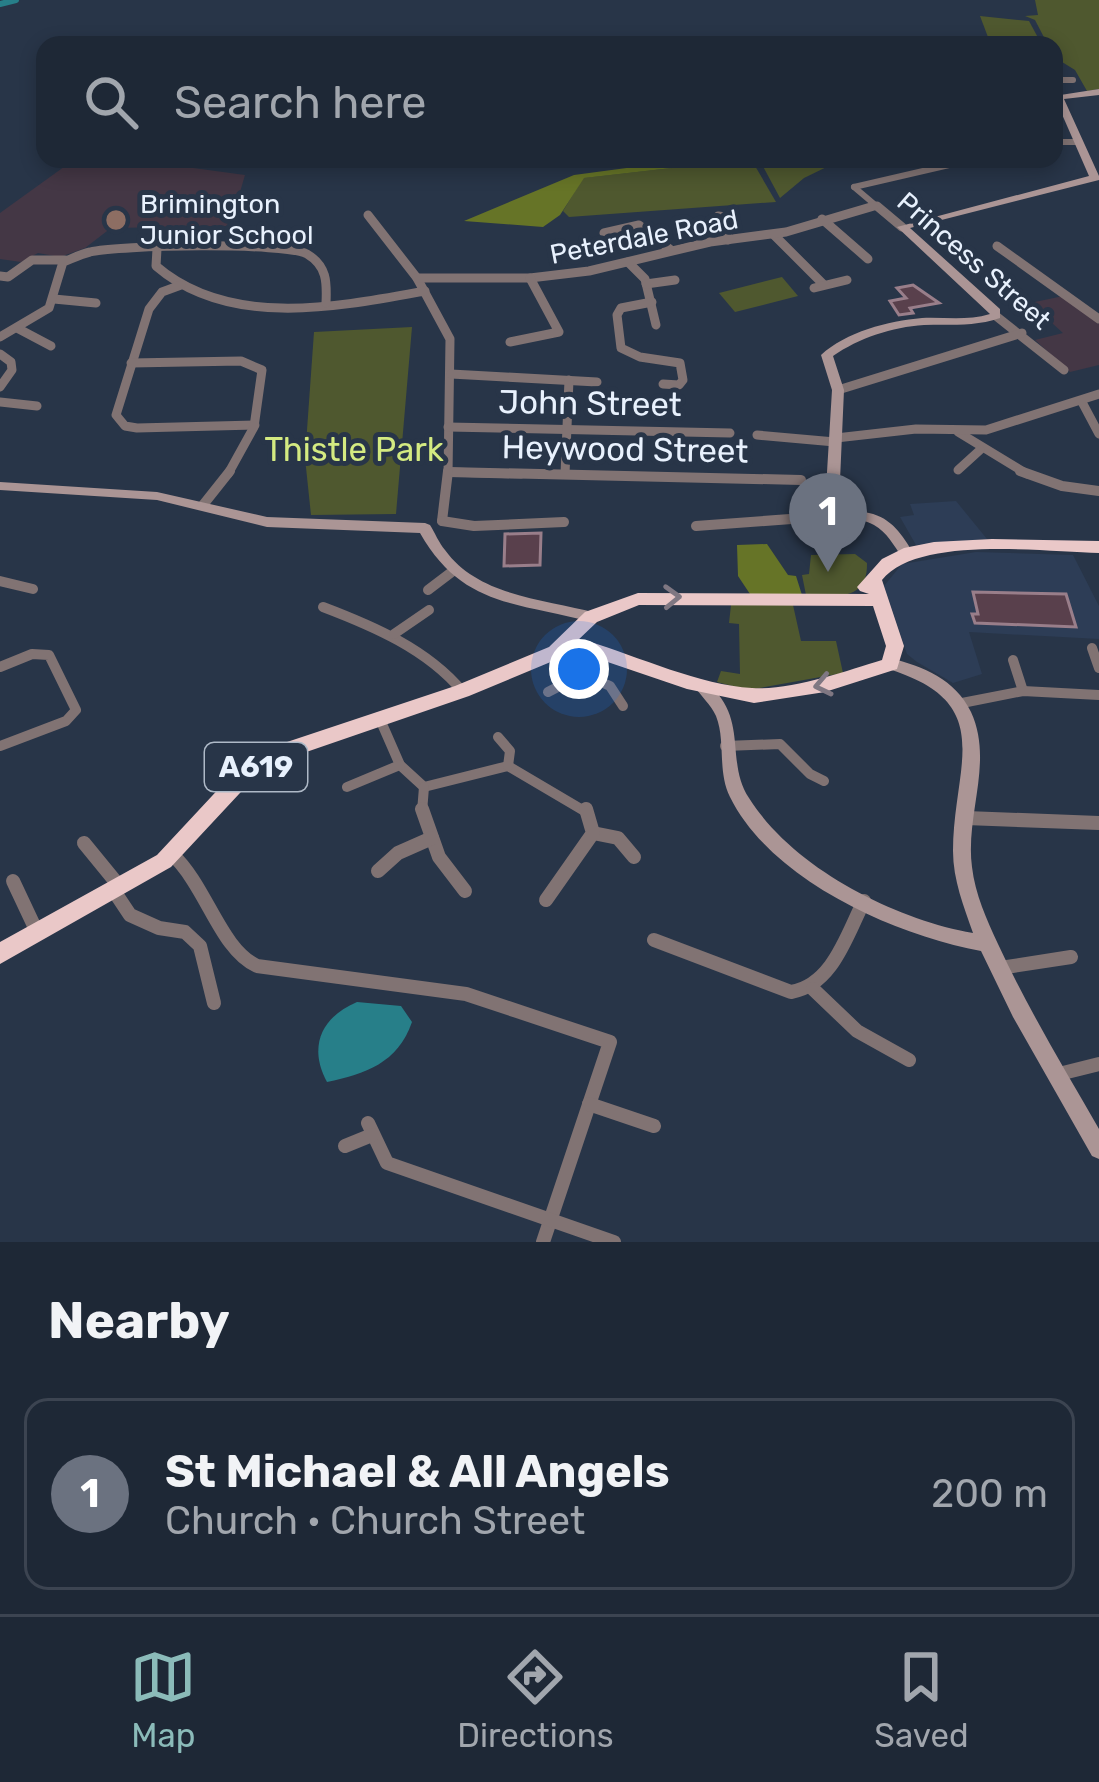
<!DOCTYPE html>
<meta charset="utf-8">
<style>
body{margin:0;font-family:Rubik,sans-serif;background:#2b3442;color:#f1f3f6}
.you{position:absolute;left:579px;top:669px;width:42px;height:42px;margin:-30px;border:9px solid #fff;border-radius:50%;background:#1a73e8;box-shadow:0 0 0 18px #1a73e833}
.badge{display:grid;place-items:center;width:78px;height:78px;border-radius:50%;background:#8bbbb9;color:#fff;font-size:39px;font-weight:700}
.pin{position:absolute;translate:-50% -99px;filter:drop-shadow(0 3px 6px #0008)}
.pin::after{content:'';position:absolute;top:63px;width:42px;height:36px;background:inherit;clip-path:polygon(0 0,100% 0,50% 100%)}
.list{margin:0;padding:0;list-style:none}
h2{display:flex;justify-content:space-between;align-items:center;height:156px;margin:0;padding:0 48px;font-size:51px}
h2 small{font-size:39px;font-weight:400;color:#a1a6ad}
.list li{display:grid;grid-template-columns:78px 1fr auto;gap:36px;align-items:center;box-sizing:border-box;height:192px;margin:0 24px 24px;padding:0 24px;border:3px solid #3c4451;border-radius:24px}
.list b{display:block;font-size:45px;white-space:nowrap}
.list p{margin:0;font-size:39px;white-space:nowrap;color:#a1a6ad}
.list em{font-size:39px;font-style:normal;color:#a1a6ad}
.icon{flex:none;width:66px;height:66px;fill:none;stroke:currentColor;stroke-width:2;stroke-linecap:round;stroke-linejoin:round}
.map{position:relative;flex:none;width:1099px;height:1242px;overflow:hidden}
.search{position:absolute;background:#1e2836;box-shadow:0 6px 18px #0003;left:36px;right:36px;top:36px;height:132px;display:flex;align-items:center;gap:30px;box-sizing:border-box;padding:0 42px;border-radius:24px;color:#a1a6ad;font-size:45px}
.sheet{height:372px;background:#1e2836}
nav{display:flex;justify-content:space-around;align-items:center;box-sizing:border-box;height:168px;border-top:3px solid #3c4451;background:#1e2836;font-size:33px;color:#a1a6ad}
nav a{display:grid;justify-items:center;gap:6px}
nav .on{color:#8bbbb9}
.map>svg:first-child{display:block}
.built{fill:#2d3d56}
.education{fill:#443745}
.green{fill:#4f582f}
.forest{fill:#667427}
.water{fill:#277f89}
.lines{fill:none;stroke-linecap:round;stroke-linejoin:round}
.canal{stroke:#277f89;stroke-width:6}
.building{fill:#59404c;stroke:#997e8a;stroke-width:3}
.street-far3{stroke:#817373;stroke-width:6}
.street-far2{stroke:#817373;stroke-width:9}
.street-far1{stroke:#817373;stroke-width:10}
.street{stroke:#817373;stroke-width:14}
.secondary{fill:#ab9595;fill-rule:evenodd}
.highway{fill:#eac8c8;fill-rule:evenodd}
.oneway{stroke:#7f7782}
.education-dot{fill:#8d6e63;stroke:#283548;stroke-width:4.5}
.labels{text-anchor:middle;dominant-baseline:central;stroke-width:10;stroke-linejoin:round;paint-order:stroke}
.far-poi-label{font-size:27px;fill:#e8f1fd;stroke:#283548;text-anchor:start}
.far-street-label{font-size:27px;fill:#e8f1fd;stroke:#283548}
.shield{fill:#283548;stroke:#aeb9c7;stroke-width:3}
.shield-label{font-size:30px;font-weight:bold;fill:#e8f1fd}
.street-label{font-size:33px;fill:#e8f1fd;stroke:#283548}
.park-label{font-size:33px;fill:#d4ea81;stroke:#283548}
</style>
<div class="map">
<svg width="1099" height="1242" viewBox="0 0 1099 1242">
<rect width="100%" height="100%" fill="#283548"/>
<!-- built -->
<g class="built">
<path d="M956,501L987,539L916,545L900,517L914,515L910,504Z"/>
<path d="M976,552L1073,555L1099,606V639L969,632L982,674L953,683L917,662L907,654L884,586L902,564Z"/>
</g>
<!-- education -->
<g class="education">
<path d="M68,164L186,167L245,175L230,226L111,228L85,248L60,257L38,253L21,262L0,259V213Z"/>
<path d="M1068,295L1099,324V365L1070,372L1035,340L1063,333L1030,303Z"/>
</g>
<!-- green -->
<g class="green">
<path d="M1035,0H1099V89L1087,91L1075,70L1054,57V45H1048L1035,20L1025,16L1038,15Z"/>
<path d="M980,16L1029,21L1042,45H991Z"/>
<path d="M751,159L776,202L569,217L563,211L583,178Z"/>
<path d="M759,159H843L804,178L780,198Z"/>
<path d="M782,277L798,296L735,312L719,293Z"/>
<path d="M412,327L396,514L311,515L305,458L314,332Z"/>
<path d="M855,554L867,563C868,602 835,596 806,595L802,575L809,574L811,555Z"/>
<path d="M731,605H793L801,641H836L843,673L748,690L717,682L721,671L740,674L739,624L729,623Z"/>
</g>
<!-- forest -->
<g class="forest">
<path d="M694,159H751L584,178L560,215L543,227L464,221L574,175Z"/>
<path d="M767,544L788,575L796,576L802,595L750,594L738,576L737,545Z"/>
</g>
<!-- water -->
<path class="water" d="M357,1002L401,1006L412,1022C398,1063 365,1074 327,1082C308,1047 321,1017 357,1002Z"/>
<g class="lines">
<!-- canal -->
<path class="canal" d="M0,4L16,0"/>
</g>
<!-- building -->
<g class="building">
<path d="M913,285L939,303L910,308L913,313L899,315L890,301L906,298L897,288Z"/>
<path d="M541,533L540,565L504,566L505,534Z"/>
<path d="M973,592L1066,594L1076,627L975,623L972,614H978Z"/>
</g>
<g class="lines">
<!-- street-far3 -->
<g class="street-far3">
<path d="M1054,80H1073"/>
<path d="M1054,142H1079"/>
<path d="M854,187L975,159"/>
<path d="M854,187L880,209"/>
<path d="M864,209L874,206"/>
</g>
<!-- street-far2 -->
<g class="street-far2">
<path d="M877,206L902,227"/>
<path d="M368,215L417,278L450,339L448,474"/>
<path d="M718,216L726,217L728,240"/>
<path d="M822,219L868,259"/>
<path d="M604,233L639,225L671,250"/>
<path d="M774,235L823,284"/>
<path d="M997,246L1099,319"/>
<path d="M157,249L156,266C229,329 338,307 425,291"/>
<path d="M628,262L645,279L656,325"/>
<path d="M0,276L8,277L32,260H65"/>
<path d="M417,278H530L589,271L710,242L786,232L874,206"/>
<path d="M646,284L675,280"/>
<path d="M181,285L162,292L149,309L116,415L125,426L137,428L255,425"/>
<path d="M814,288L847,280"/>
<path d="M54,299L96,303"/>
<path d="M652,302L621,308L617,315L621,348L640,357L680,363L683,380L679,385L663,384"/>
<path d="M996,316L1064,370"/>
<path d="M17,328L51,346"/>
<path d="M0,337L49,308L63,262C71,259 81,254 90,252C117,245 287,242 307,254C327,266 327,282 326,303"/>
<path d="M510,342L559,332L530,278"/>
<path d="M0,354L11,362L12,370L0,387"/>
<path d="M131,363L241,361L262,370L254,427L228,474"/>
<path d="M451,374L597,382"/>
<path d="M838,390L1022,333"/>
<path d="M0,402L37,406"/>
<path d="M1082,402L1099,434"/>
<path d="M448,427L730,433"/>
<path d="M958,432L1027,474"/>
<path d="M757,435L835,442"/>
<path d="M836,438L916,429L986,430L1099,394"/>
<path d="M958,470L980,450"/>
<path d="M448,472L521,474"/>
<path d="M565,474L569,380"/>
</g>
<!-- street-far1 -->
<g class="street-far1">
<path d="M1020,471L1062,486L1099,491"/>
<path d="M448,472L801,480"/>
<path d="M203,505L230,471"/>
<path d="M442,521L448,471"/>
<path d="M442,521L474,526L564,522"/>
<path d="M696,526L845,515"/>
<path d="M0,581L33,589"/>
<path d="M428,590L453,571"/>
<path d="M323,607C373,626 427,649 462,691"/>
<path d="M394,634L429,610"/>
<path d="M1092,648L1099,668"/>
<path d="M595,651L583,674L610,686L623,706"/>
<path d="M1013,660L1023,691"/>
<path d="M0,667L32,654L49,655L76,710L66,721L0,746"/>
<path d="M548,692L583,674"/>
<path d="M957,704L1023,691L1099,695"/>
<path d="M379,717L400,765L424,787L508,766L586,812"/>
<path d="M498,737L510,751L508,766"/>
<path d="M725,746L780,744L810,774L824,781"/>
<path d="M347,787L400,765"/>
<path d="M422,812L424,787"/>
</g>
<!-- street -->
<g class="street">
<path d="M422,809L439,857L465,891"/>
<path d="M966,818L1099,823"/>
<path d="M593,833L618,838L634,857"/>
<path d="M84,843L120,887"/>
<path d="M172,854C207,887 220,949 257,966L466,994L610,1042L543,1242"/>
<path d="M378,871L398,853L432,838"/>
<path d="M13,881L37,932"/>
<path d="M114,891L130,915L159,928L185,932L200,946L214,1003"/>
<path d="M546,900L593,833L586,809"/>
<path d="M654,940L791,992C833,985 847,934 864,901"/>
<path d="M1000,968L1071,957"/>
<path d="M813,989L857,1031L909,1060"/>
<path d="M1059,1074L1099,1064"/>
<path d="M589,1104L654,1126"/>
<path d="M368,1123L387,1163L614,1242"/>
<path d="M345,1146L372,1135"/>
</g>
<!-- secondary -->
<g class="secondary">
<path d="M1099,89V95L1064,99L1099,176V180L910,228L1000,309V318C974,327 950,324 924,325C892,327 859,338 833,356L844,390L839,503C849,510 857,510 869,513C892,518 902,535 914,554L912,557H902C894,546 887,532 874,525C857,516 840,520 825,505L832,390L821,355C846,332 888,321 922,318C945,317 967,321 990,314L897,227L1089,176L1054,96Z"/>
<path d="M0,482L157,492L267,517L425,523L430,525C435,533 439,543 445,550C479,597 545,599 596,613L598,617L591,622C517,602 462,607 420,533L267,527L157,500L0,490Z"/>
<path d="M890,658C924,667 955,679 971,712C994,762 965,815 972,867C975,894 987,920 998,944C1027,1007 1064,1068 1099,1129V1159L1092,1156L1013,1017L981,951C894,935 771,880 730,797C717,771 726,741 716,716C711,705 701,696 694,686L696,682C708,681 710,685 718,694C745,727 727,765 749,798C793,868 894,919 973,933C964,907 953,880 953,851C953,764 1000,702 885,668L882,664L885,660Z"/>
</g>
<!-- highway -->
<path class="highway" d="M992,539L1099,541V553C1045,552 918,535 882,580L904,646L897,669L825,692L754,703L687,689L587,655L565,656L469,696L286,759L253,779L171,867L0,964V942L157,855L239,767L272,747L455,686L549,647L585,612L638,593L869,594L860,591L857,587L882,559L904,548L934,542ZM639,605L873,606L886,646L882,660C846,671 789,691 752,688C700,685 639,657 588,641L576,642L597,622Z"/>
</g>
<!-- one-way arrows -->
<defs><path id="oneway-chevron" d="M-2-3.5L2.5 0L-2 3.5" fill="none" stroke-width="1.6" stroke-linecap="round" stroke-linejoin="round" transform="scale(3)"/></defs>
<g class="oneway">
<use href="#oneway-chevron" transform="translate(672 597) rotate(-2)"/>
<use href="#oneway-chevron" transform="translate(823 685) rotate(168)"/>
</g>
<!-- markers -->
<circle class="education-dot" cx="116" cy="220" r="12"/>
<g class="labels">
<!-- far-poi labels -->
<g class="far-poi-label">
<text x="140" y="204">Brimington<tspan x="140" dy="31">Junior School</tspan></text>
</g>
<!-- far-street labels -->
<g class="far-street-label">
<text transform="translate(644 237) rotate(-11)">Peterdale Road</text>
<text transform="translate(974 261) rotate(41)">Princess Street</text>
</g>
<!-- shield labels -->
<rect class="shield" x="205" y="743" width="102" height="48" rx="9"/>
<g class="shield-label">
<text x="256" y="767">A619</text>
</g>
<!-- street labels -->
<g class="street-label">
<text transform="translate(590 403) rotate(1)">John Street</text>
<text transform="translate(625 449) rotate(1)">Heywood Street</text>
</g>
<!-- park labels -->
<g class="park-label">
<text x="354" y="449">Thistle Park</text>
</g>
</g>
</svg>
<div class="you"></div>
<div class="pin badge" style="left:828px;top:572px;background:#6b7280">1</div>
<div class="search"><svg class="icon" aria-label="search" viewBox="0 0 24 24"><circle cx="10" cy="10" r="6"/><path d="M15 15l6 6"/></svg>Search here</div>
</div>
<section class="sheet">
<h2>Nearby<small></small></h2>
<ul class="list">
<li><span class="badge" style="background:#6b7280">1</span><div><b>St Michael &amp; All Angels</b><p>Church · Church Street</p></div><em>200 m</em></li>
</ul>
</section>
<nav>
<a class="on"><svg class="icon" aria-label="map" viewBox="0 0 24 24"><path d="M3 6l6-2 6 2 6-2v14l-6 2-6-2-6 2zM9 4v14M15 6v14"/></svg>Map</a>
<a><svg class="icon" aria-label="directions" viewBox="0 0 24 24"><path d="M12 3l9 9-9 9-9-9zM9 14v-3h6M13 9l2 2-2 2"/></svg>Directions</a>
<a><svg class="icon" aria-label="saved" viewBox="0 0 24 24"><path d="M7 4h10v16l-5-4-5 4z"/></svg>Saved</a>
</nav>
